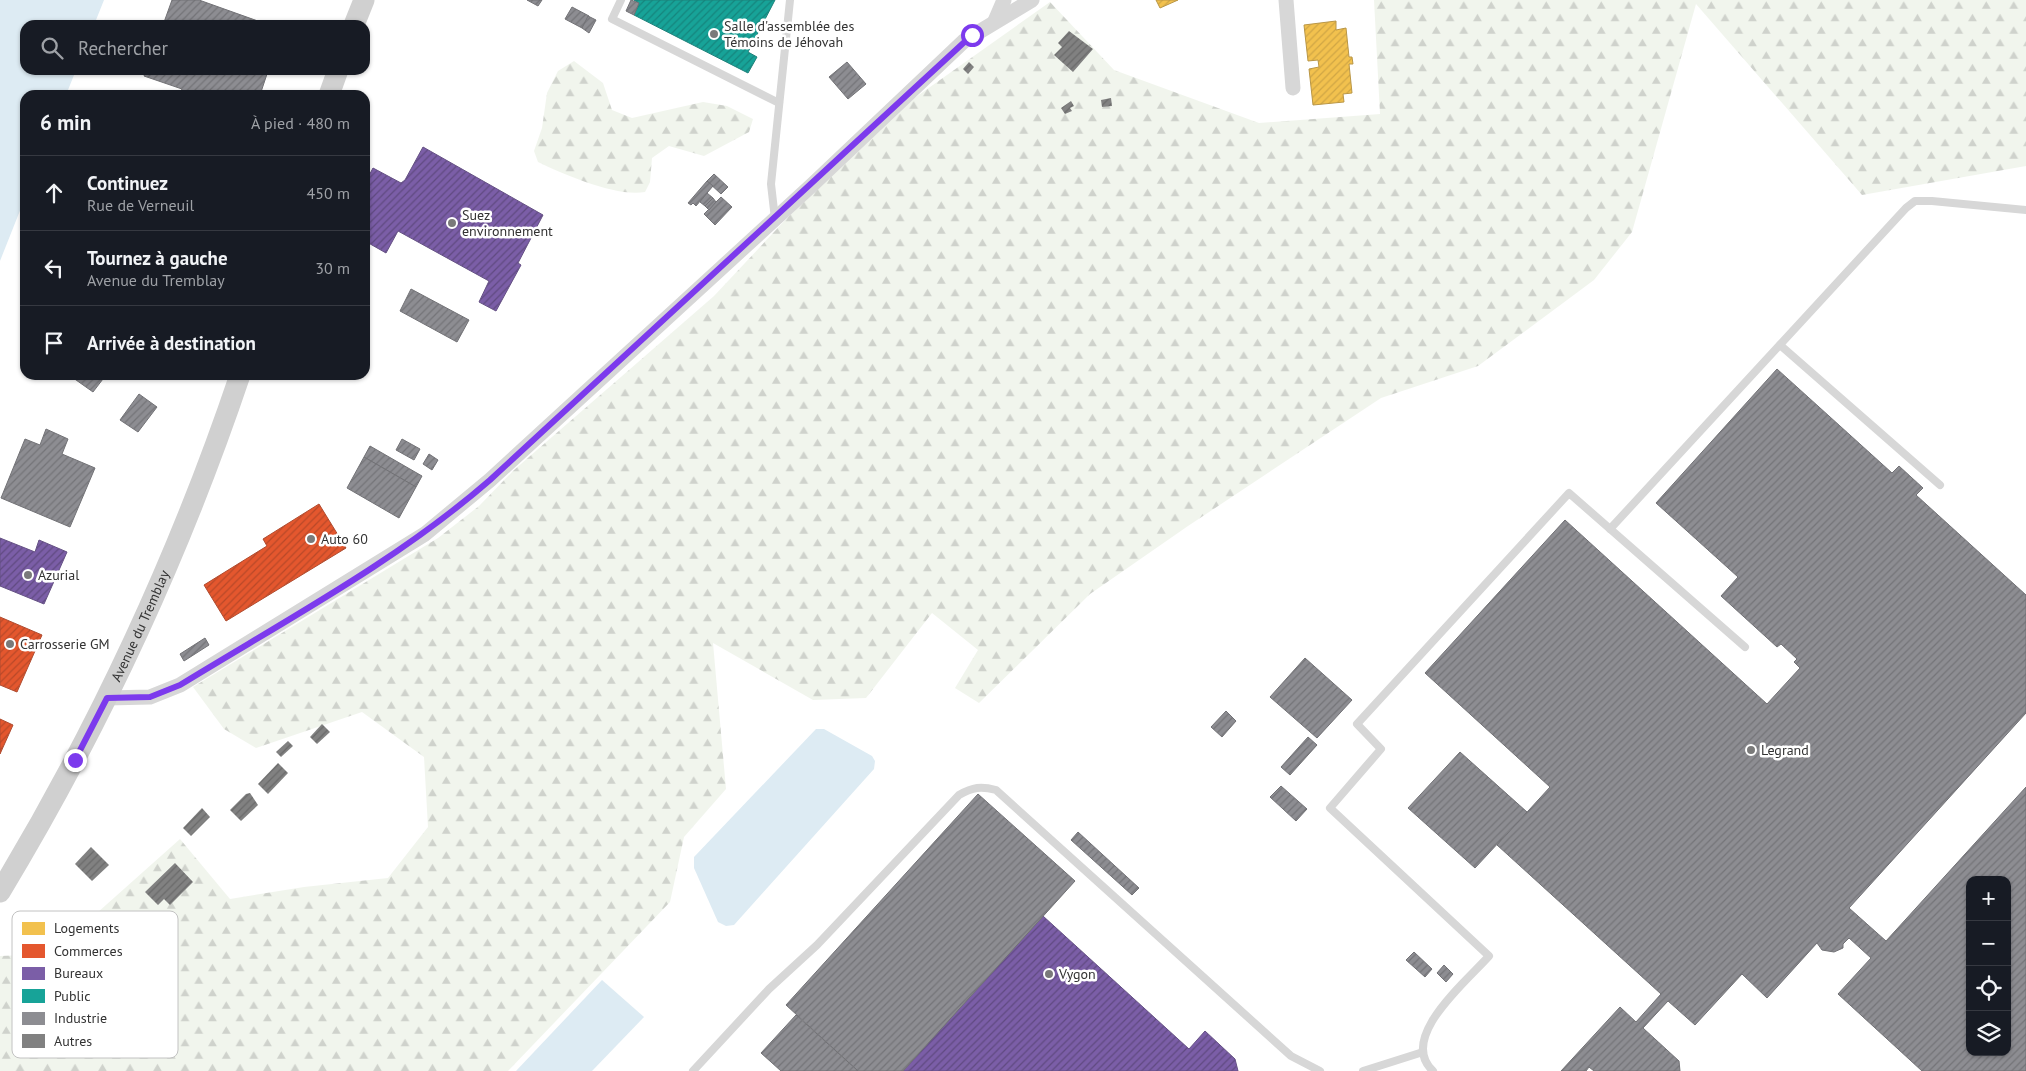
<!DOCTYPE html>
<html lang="fr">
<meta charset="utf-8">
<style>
body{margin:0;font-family:"PT Sans",sans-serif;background:#242831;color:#f1f3f6}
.controls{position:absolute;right:15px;bottom:15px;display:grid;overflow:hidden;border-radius:10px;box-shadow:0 1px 4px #0004}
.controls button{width:45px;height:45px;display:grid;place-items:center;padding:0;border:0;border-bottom:1px solid #363941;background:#171b24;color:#f1f3f6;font:25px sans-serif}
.stop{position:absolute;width:15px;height:15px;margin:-11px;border:4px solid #7c3aed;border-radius:50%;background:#fff}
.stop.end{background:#7c3aed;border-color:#fff;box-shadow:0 1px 5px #0008}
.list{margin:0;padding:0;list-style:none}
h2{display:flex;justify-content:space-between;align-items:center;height:65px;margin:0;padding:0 20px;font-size:21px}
h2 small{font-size:16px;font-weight:400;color:#9ea1a6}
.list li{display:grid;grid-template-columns:32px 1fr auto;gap:15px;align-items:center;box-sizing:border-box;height:75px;padding:0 20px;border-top:1px solid #363941}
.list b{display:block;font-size:19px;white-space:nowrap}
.list p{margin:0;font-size:16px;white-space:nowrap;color:#9ea1a6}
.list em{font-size:16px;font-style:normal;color:#9ea1a6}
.icon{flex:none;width:28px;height:28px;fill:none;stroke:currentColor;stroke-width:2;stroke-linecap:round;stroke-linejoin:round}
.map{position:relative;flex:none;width:2026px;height:1071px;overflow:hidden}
.search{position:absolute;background:#171b24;box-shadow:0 1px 4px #0004;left:20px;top:20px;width:350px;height:55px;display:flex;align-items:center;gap:12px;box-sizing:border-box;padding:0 18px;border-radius:15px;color:#9ea1a6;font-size:19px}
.panel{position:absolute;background:#171b24;box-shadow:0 1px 4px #0004;left:20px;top:90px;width:350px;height:290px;border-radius:15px}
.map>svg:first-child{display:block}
.forest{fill:url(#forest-firs)}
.water{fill:#ddebf3}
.homes{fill:url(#homes-hatch);stroke:#b99646}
.shops{fill:url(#shops-hatch);stroke:#af4c30}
.offices{fill:url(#offices-hatch);stroke:#655184}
.public{fill:url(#public-hatch);stroke:#1f817a}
.industry{fill:url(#industry-hatch);stroke:#727276;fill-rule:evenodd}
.building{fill:url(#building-hatch)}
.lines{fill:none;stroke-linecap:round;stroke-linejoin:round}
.lane{stroke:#d7d7d7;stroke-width:8}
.street{stroke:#d7d7d7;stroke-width:15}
.secondary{stroke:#d0d0d0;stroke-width:21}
.route{stroke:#7c3aed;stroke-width:6}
.poi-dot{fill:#7a7a7a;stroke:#fff;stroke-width:2}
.labels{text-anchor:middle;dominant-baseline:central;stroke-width:5;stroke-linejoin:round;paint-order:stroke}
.poi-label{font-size:14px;fill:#333;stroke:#fff;text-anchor:start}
.street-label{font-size:14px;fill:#333;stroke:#fff}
.key{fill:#fff;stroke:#c2c2c2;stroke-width:1}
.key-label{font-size:14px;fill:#333}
</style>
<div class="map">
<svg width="2026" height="1071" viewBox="0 0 2026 1071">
<defs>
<pattern id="forest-firs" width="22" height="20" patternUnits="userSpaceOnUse" patternTransform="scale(1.25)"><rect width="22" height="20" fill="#f1f5ed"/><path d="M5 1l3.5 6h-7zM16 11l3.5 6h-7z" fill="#cfd2cc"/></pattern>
<pattern id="homes-hatch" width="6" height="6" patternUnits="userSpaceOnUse" patternTransform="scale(1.25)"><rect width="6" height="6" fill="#f2c14e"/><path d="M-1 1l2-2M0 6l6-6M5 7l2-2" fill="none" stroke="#d0a645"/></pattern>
<pattern id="shops-hatch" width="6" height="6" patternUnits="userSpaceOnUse" patternTransform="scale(1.25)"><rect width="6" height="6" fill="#e4572e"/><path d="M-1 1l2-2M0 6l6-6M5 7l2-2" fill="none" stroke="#b94928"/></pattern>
<pattern id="offices-hatch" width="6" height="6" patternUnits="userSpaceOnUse" patternTransform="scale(1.25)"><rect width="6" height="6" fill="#7b5ea7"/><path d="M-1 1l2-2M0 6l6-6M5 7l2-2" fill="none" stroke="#604a81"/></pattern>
<pattern id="public-hatch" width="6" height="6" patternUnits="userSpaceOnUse" patternTransform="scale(1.25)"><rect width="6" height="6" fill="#17a398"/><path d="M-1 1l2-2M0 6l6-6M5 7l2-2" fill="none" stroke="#15857d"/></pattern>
<pattern id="industry-hatch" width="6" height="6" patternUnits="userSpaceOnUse" patternTransform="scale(1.25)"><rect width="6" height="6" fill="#8d8d92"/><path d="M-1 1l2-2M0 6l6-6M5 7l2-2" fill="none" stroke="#747478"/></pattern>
<pattern id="building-hatch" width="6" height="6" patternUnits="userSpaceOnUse" patternTransform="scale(1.25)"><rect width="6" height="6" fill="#818181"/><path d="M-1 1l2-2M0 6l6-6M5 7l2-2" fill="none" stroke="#6a6a6a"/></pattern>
</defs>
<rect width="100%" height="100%" fill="#fff"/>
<!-- forest -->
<g class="forest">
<path d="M1374,0H2026V166L1862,195L1696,4L1632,232L1594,280L1478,366L1381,398L1188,526L1090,594L979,703L955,688L978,650L932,613L866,698L813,700L713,643L726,789L684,837L670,902L508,1071H0V956L51,954L180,839L230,899L304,887L388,878L428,827L424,757L362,712L256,748L224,729L193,687L438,538L479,506L514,470L714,296L835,167L882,121L1050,2L1114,70L1259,123L1380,114Z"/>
<path d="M574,61L603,83L612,110L632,118L703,102L727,106L753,119L749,132L704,156L669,146L652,158L650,182L645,192C616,197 565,175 538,162L534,151L542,128L547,93L558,71Z"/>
</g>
<!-- water -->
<g class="water">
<path d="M0,0H104L94,25H25V70H76L66,95H25V198L0,261Z"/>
<path d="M816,729H824L872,756L875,761L874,769L734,925L726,926L718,922L694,868V857Z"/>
<path d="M602,980L644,1017L592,1071H516Z"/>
</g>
<!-- homes -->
<g class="homes">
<path d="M1156,0H1178L1160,8Z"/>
<path d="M1336,21V30L1346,28L1349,57H1352L1353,64H1349L1352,93L1343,94L1344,102L1313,105L1309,69L1319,67L1318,60L1308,61L1304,25Z"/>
</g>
<!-- shops -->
<g class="shops">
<path d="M319,504L346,548L226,621L204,585L267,546L263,539Z"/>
<path d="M0,617L42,635L17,692L0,685Z"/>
<path d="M0,719L13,725L0,754Z"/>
</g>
<!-- offices -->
<g class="offices">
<path d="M423,147L543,215L518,263L521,265L496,311L479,302L489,281L398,231L386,253L365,241V197L370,187L365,183L373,168L401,183L405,180Z"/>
<path d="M0,538L35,552L39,540L67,552L44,604L0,586Z"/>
<path d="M1043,916L1189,1049L1205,1031L1235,1059L1238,1071H903Z"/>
</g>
<!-- public -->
<path class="public" d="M634,0H775L748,52L757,57L748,73L634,15L639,3Z"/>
<!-- industry -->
<g class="industry">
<path d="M172,0H199L269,25H163Z"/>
<path d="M527,0H542L538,6Z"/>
<path d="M631,0L639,3L634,15L626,11Z"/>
<path d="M572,7L589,16L582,28L565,19Z"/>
<path d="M588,16L596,20L589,33L582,28Z"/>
<path d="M847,62L866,84L848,99L829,77Z"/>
<path d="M143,70H267L268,71L260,95H179L182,89L144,76L146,71Z"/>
<path d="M714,174L728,187L721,194L707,181Z"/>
<path d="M707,181L713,186L696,206L693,203L691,205L688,203Z"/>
<path d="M707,193L713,198L705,206L700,202Z"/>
<path d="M721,197L732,207L715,225L704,214Z"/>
<path d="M713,198L716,202L709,210L705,206Z"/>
<path d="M411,289L469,320L457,342L400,311Z"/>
<path d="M1777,369L1892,473L1899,466L1923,488L1916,495L2026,595V713L1849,908L1886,941L2026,787V1071H1922L1838,994L1871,958L1849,938L1843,944V948L1834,952L1822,950L1817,943L1767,998L1742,974L1695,1025L1668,1001L1643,1028L1679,1061L1680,1071H1594L1589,1067L1586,1071H1561L1620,1007L1636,1022L1661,994L1497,845L1550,787L1425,673L1565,520L1767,704L1800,668L1794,662L1797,659L1781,644L1777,647L1721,596L1738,577L1656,503ZM1970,880H2007V1052H1970Z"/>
<path d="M69,375H106L93,392Z"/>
<path d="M139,394L157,407L138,432L120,420Z"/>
<path d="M46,429L68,439L62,454L95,468L70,527L1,498L25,439L40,445Z"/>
<path d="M402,439L420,449L414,460L396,450Z"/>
<path d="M370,446L422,476L416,487L364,457Z"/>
<path d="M429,454L438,460L432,470L423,464Z"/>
<path d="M364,457L416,487L399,518L347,488Z"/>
<path d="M205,638L209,645L184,661L180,654Z"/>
<path d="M1305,658L1352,700L1317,738L1270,697Z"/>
<path d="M1226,711L1236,721L1222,737L1211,727Z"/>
<path d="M1308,737L1317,745L1290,775L1281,767Z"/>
<path d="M1460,752L1527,812L1475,868L1408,808Z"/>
<path d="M1281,786L1307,809L1296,821L1270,797Z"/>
<path d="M978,794L1075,881L903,1071H858L786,1005Z"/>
<path d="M1078,832L1139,888L1132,895L1071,840Z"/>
<path d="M1414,952L1432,969L1425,977L1406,960Z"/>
<path d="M1444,965L1453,974L1446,982L1437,973Z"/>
<path d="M796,1015L858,1071H781L761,1053Z"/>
</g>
<!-- building -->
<g class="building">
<path d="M1069,31L1093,49L1073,72L1054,55L1062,47L1058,43Z"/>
<path d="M969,62L974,67L968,74L963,69Z"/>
<path d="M1111,98L1112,106L1102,107L1101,100Z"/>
<path d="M1071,101L1074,106L1070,108L1072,111L1065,114L1061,108Z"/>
<path d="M322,724L330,732L317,744L310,737Z"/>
<path d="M288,741L293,746L281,757L276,752Z"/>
<path d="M278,763L288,773L268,794L258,784Z"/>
<path d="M250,793L258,805L241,821L230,810L246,794Z"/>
<path d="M202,808L210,817L191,836L183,828Z"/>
<path d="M91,847L109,865L92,881L75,864Z"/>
<path d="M175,863L193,882L170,905L164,899L158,905L145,892Z"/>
</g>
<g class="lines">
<!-- lane -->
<g class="lane">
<path d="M621,0L612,19L779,103"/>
<path d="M775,219L771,184L790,0"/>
<path d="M1780,345L1940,485"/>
<path d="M1610,529L1906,208L1915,201H1932L2026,210"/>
<path d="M693,1071L769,989L817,945L959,795C973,787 981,786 996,790L1291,1056L1320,1071"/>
<path d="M1363,1071L1423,1052"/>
<path d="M1433,1071C1397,1038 1467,981 1489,956L1330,808L1381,749L1357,724L1569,493L1745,647"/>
</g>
<!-- street -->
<g class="street">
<path d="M1286,0L1293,88"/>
<path d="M995,21L1004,0"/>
<path d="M107,698L150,697L180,685L425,534L490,480L812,185L964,41L1032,0"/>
</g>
<!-- secondary -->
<g class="secondary">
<path d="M354,25L364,0"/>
<path d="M329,95L338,70"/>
<path id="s1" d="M0,892C99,728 179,556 240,375"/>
</g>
</g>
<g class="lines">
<!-- route -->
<path class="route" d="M75,760L107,698L150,697L180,685C286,620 397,561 490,480L972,35"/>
</g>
<!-- markers -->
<g class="poi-dot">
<circle cx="714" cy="34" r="5"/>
<circle cx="452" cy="223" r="5"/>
<circle cx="311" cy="539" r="5"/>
<circle cx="28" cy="575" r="5"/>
<circle cx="10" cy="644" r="5"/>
<circle cx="1751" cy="750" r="5"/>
<circle cx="1049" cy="974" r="5"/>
</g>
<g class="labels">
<!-- poi labels -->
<g class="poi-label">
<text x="724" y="26">Salle d'assemblée des<tspan x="724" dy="16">Témoins de Jéhovah</tspan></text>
<text x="462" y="215">Suez<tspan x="462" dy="16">environnement</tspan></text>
<text x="321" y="539">Auto 60</text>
<text x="38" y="575">Azurial</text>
<text x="20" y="644">Carrosserie GM</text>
<text x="1761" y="750">Legrand</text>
<text x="1059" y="974">Vygon</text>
</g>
<!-- street labels -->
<g class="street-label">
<text stroke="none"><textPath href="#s1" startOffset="301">Avenue du Tremblay</textPath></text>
</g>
</g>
<!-- legend -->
<rect x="12" y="911" width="166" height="147" rx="8" class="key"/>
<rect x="22" y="922" width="23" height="13" fill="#f2c14e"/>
<rect x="22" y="944" width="23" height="14" fill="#e4572e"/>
<rect x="22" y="967" width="23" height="13" fill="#7b5ea7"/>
<rect x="22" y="989" width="23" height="14" fill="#17a398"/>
<rect x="22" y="1012" width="23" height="13" fill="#8d8d92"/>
<rect x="22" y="1034" width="23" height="14" fill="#818181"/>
<g class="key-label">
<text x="54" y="933">Logements</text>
<text x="54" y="956">Commerces</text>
<text x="54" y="978">Bureaux</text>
<text x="54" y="1001">Public</text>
<text x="54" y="1023">Industrie</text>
<text x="54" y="1046">Autres</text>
</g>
</svg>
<div class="controls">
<button>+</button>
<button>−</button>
<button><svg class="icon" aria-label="locate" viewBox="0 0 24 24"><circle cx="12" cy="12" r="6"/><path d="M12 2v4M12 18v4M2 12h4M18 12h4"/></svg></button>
<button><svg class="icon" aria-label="layers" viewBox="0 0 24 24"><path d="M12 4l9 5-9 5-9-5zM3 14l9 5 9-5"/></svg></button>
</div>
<div class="stop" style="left:972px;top:35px"></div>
<div class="stop end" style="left:75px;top:760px"></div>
<div class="search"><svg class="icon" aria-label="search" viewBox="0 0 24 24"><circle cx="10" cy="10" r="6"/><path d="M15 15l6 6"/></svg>Rechercher</div>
<section class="panel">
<h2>6 min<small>À pied · 480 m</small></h2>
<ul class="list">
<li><svg class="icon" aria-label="ahead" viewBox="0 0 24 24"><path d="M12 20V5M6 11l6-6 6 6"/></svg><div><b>Continuez</b><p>Rue de Verneuil</p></div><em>450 m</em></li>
<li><svg class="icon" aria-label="left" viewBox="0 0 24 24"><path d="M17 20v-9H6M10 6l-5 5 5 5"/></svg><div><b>Tournez à gauche</b><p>Avenue du Tremblay</p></div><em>30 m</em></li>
<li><svg class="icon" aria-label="arrive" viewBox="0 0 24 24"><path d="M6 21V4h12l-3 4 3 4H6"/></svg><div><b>Arrivée à destination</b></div></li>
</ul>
</section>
</div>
